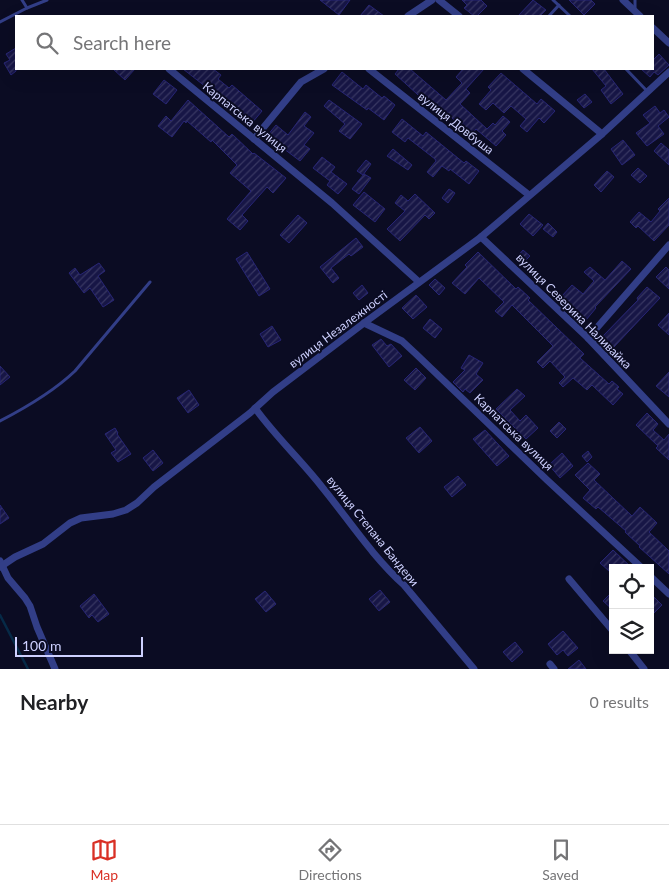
<!DOCTYPE html>
<meta charset="utf-8">
<style>
body{margin:0;font-family:Lato,sans-serif;background:#f2f2f2;color:#202124}
.controls{position:absolute;right:15px;bottom:15px;display:grid;overflow:hidden;border-radius:0px;box-shadow:0 5px 20px #0002}
.controls button{width:45px;height:45px;display:grid;place-items:center;padding:0;border:0;border-bottom:1px solid #e0e0e0;background:#fff;color:#202124;font:25px sans-serif}
.scale{position:absolute;left:15px;bottom:12px;width:128px;box-sizing:border-box;padding-left:5px;border:2px solid #ced1ff;border-top:0;font-size:14px;line-height:18px;white-space:nowrap;color:#ced1ff;-webkit-text-stroke:4px #0b0c23;paint-order:stroke}
.list{margin:0;padding:0;list-style:none}
h2{display:flex;justify-content:space-between;align-items:center;height:65px;margin:0;padding:0 20px;font-size:21px}
h2 small{font-size:16px;font-weight:400;color:#757577}
.icon{flex:none;width:28px;height:28px;fill:none;stroke:currentColor;stroke-width:2;stroke-linecap:round;stroke-linejoin:round}
.map{position:relative;flex:none;width:669px;height:669px;overflow:hidden}
.search{position:absolute;background:#fff;box-shadow:0 5px 20px #0002;left:15px;right:15px;top:15px;height:55px;display:flex;align-items:center;gap:12px;box-sizing:border-box;padding:0 18px;border-radius:0px;color:#757577;font-size:19px}
.sheet{height:155px;background:#fff}
nav{display:flex;justify-content:space-around;align-items:center;box-sizing:border-box;height:70px;border-top:1px solid #e0e0e0;background:#fff;font-size:14px;color:#757577}
nav a{display:grid;justify-items:center;gap:2px}
nav .on{color:#d93025}
.map>svg:first-child{display:block}
.lines{fill:none;stroke-linecap:round;stroke-linejoin:round}
.stream{stroke:#062a47;stroke-width:2.5}
.building{fill:url(#building-hatch);stroke:#272575}
.service{stroke:#323e87;stroke-width:3}
.minor{stroke:#323e87;stroke-width:7}
.labels{text-anchor:middle;dominant-baseline:central;stroke-width:4;stroke-linejoin:round;paint-order:stroke}
.street-label{font-size:12px;fill:#ced1ff;stroke:#0b0c23}
</style>
<div class="map">
<svg width="669" height="669" viewBox="0 0 669 669">
<defs>
<pattern id="building-hatch" width="6" height="6" patternUnits="userSpaceOnUse" patternTransform="scale(1.25)"><rect width="6" height="6" fill="#171646"/><path d="M-1 1l2-2M0 6l6-6M5 7l2-2" fill="none" stroke="#383762"/></pattern>
</defs>
<rect width="100%" height="100%" fill="#0b0c23"/>
<g class="lines">
<!-- stream -->
<path class="stream" d="M0,615L28,669"/>
</g>
<!-- building -->
<g class="building">
<path d="M320,0H350L339,15Z"/>
<path d="M462,0H481L487,6L477,16H474L464,8L467,5Z"/>
<path d="M533,0L546,10L540,16H518Z"/>
<path d="M569,0H591L595,4L584,15Z"/>
<path d="M369,5L384,16H360Z"/>
<path d="M16,48V71L11,75L4,63L10,60L6,54Z"/>
<path d="M659,54L669,65L658,75L654,72L650,77L641,69H653V60Z"/>
<path d="M113,69H135L125,80Z"/>
<path d="M183,69H213L221,75L218,79L229,88L232,85L262,111L252,123Z"/>
<path d="M399,69H410L446,100L462,83L456,77L463,69H484L466,89L470,93L460,104L487,129L493,123L495,125L503,116L510,122L502,131L506,135L496,146L476,129L471,135L432,100L428,104L395,74Z"/>
<path d="M592,69H604L623,94L611,104L601,90L606,86Z"/>
<path d="M342,72L363,89L366,85L382,98L384,96L395,105L384,120L368,108L367,110L332,85Z"/>
<path d="M501,73L537,104L541,99L555,111L544,123L539,118L527,132L520,126L526,119L511,106L504,113L493,103L486,110L479,104L491,90L488,87Z"/>
<path d="M164,80L177,90L166,104L153,94Z"/>
<path d="M585,94L592,102L584,108L577,100Z"/>
<path d="M188,100L229,137L232,134L253,154L254,153L286,178L273,193L267,187L242,215L248,221L240,230L227,219L251,191L230,173L237,165L212,140L211,142L187,121L186,123L184,121L172,137L158,126L166,116L171,121Z"/>
<path d="M329,100L362,124L350,139L339,131L345,124L324,106Z"/>
<path d="M655,106L660,113L664,110L669,117L658,126L664,134L647,146L636,133L650,123L643,115Z"/>
<path d="M305,112L311,117L304,126L314,133L304,145L310,149L300,161L267,136L276,125L288,135Z"/>
<path d="M402,119L423,136L426,132L464,163L466,161L479,171L469,184L450,169L449,171L442,166L433,177L427,172L436,161L435,159L408,138L405,142L392,132Z"/>
<path d="M623,140L635,155L622,165L611,149Z"/>
<path d="M661,143L669,150V165L654,151Z"/>
<path d="M393,149L412,165L408,170L387,156Z"/>
<path d="M322,157L335,167L331,172L347,184L338,194L327,185L330,181L313,168Z"/>
<path d="M366,160L371,164L363,175L357,171Z"/>
<path d="M638,168L647,176L640,183L631,175Z"/>
<path d="M607,171L614,177L601,192L594,185Z"/>
<path d="M364,174L371,178L359,194L352,189Z"/>
<path d="M449,189L455,193L448,203L442,198Z"/>
<path d="M364,192L385,209L375,222L353,205Z"/>
<path d="M415,194L435,213L429,219L425,215L400,241L387,229L405,211L395,203L401,195L408,201Z"/>
<path d="M669,198V225L654,241L638,226L636,228L630,222L639,212L651,222L660,211L658,209Z"/>
<path d="M529,214L543,225L533,236L520,224Z"/>
<path d="M298,215L307,223L289,243L280,235Z"/>
<path d="M548,223L557,232L553,237L543,229Z"/>
<path d="M356,238L363,247L351,256L349,254L331,268L339,278L333,283L320,267Z"/>
<path d="M523,250L530,256L522,264L515,259Z"/>
<path d="M247,252L270,289L259,296L236,259Z"/>
<path d="M478,252L516,289L518,287L530,298L528,300L584,354L580,358L609,384L612,381L619,387L617,389L623,394L613,405L592,385L587,390L573,378L563,387L559,383L565,377L550,361L543,368L537,362L553,346L512,305L502,317L495,311L504,302L479,278L465,294L452,283L467,267L465,265Z"/>
<path d="M622,261L631,269L595,307L596,308L586,320L561,297L572,285L583,294L594,281L584,272L590,267L605,280Z"/>
<path d="M99,263L105,271L98,276L114,300L103,307L90,288L84,293L69,273L75,268L80,275Z"/>
<path d="M666,267L669,270V289L656,277Z"/>
<path d="M435,279L445,288L439,295L429,285Z"/>
<path d="M362,285L368,293L359,300L353,293Z"/>
<path d="M647,287L660,298L613,348L602,337L638,300L637,298Z"/>
<path d="M416,295L427,307L413,319L402,308Z"/>
<path d="M669,313V335L658,325Z"/>
<path d="M430,319L442,329L435,338L423,328Z"/>
<path d="M272,326L281,340L268,347L260,334Z"/>
<path d="M381,339L387,346L391,344L402,356L389,367L372,345Z"/>
<path d="M469,355L483,363L476,374L483,380L470,393L465,389L463,392L453,382L465,370L461,368Z"/>
<path d="M0,366L10,377L0,385Z"/>
<path d="M416,368L426,378L415,390L404,380Z"/>
<path d="M669,372V397L656,386Z"/>
<path d="M517,389L525,396L510,410L520,421L526,415L538,428L526,439L496,409Z"/>
<path d="M189,390L199,405L188,413L177,398Z"/>
<path d="M647,413L658,424L653,430L664,440L669,434V460L656,448L658,446L636,425Z"/>
<path d="M559,422L566,429L557,438L550,431Z"/>
<path d="M420,427L432,441L419,453L406,438Z"/>
<path d="M115,428L118,433L117,434L131,454L118,462L111,453L116,450L105,434Z"/>
<path d="M485,430L509,456L497,466L473,439Z"/>
<path d="M153,450L163,463L153,471L143,458Z"/>
<path d="M588,451L592,457L587,462L582,456Z"/>
<path d="M562,453L573,466L560,478L549,465Z"/>
<path d="M588,463L600,474L594,480L632,516L640,507L657,523L649,532L669,551V574L639,547L640,546L625,532L626,531L598,507L596,509L583,498L590,490L575,475Z"/>
<path d="M458,476L466,485L452,497L444,487Z"/>
<path d="M0,505L9,518L0,524Z"/>
<path d="M613,550L632,568H612L609,571L600,563Z"/>
<path d="M380,590L390,602L379,611L369,599Z"/>
<path d="M265,591L276,604L266,612L255,599Z"/>
<path d="M613,591V610L603,601Z"/>
<path d="M650,593L662,605L650,617Z"/>
<path d="M94,594L109,614L98,622L92,615L89,618L80,606Z"/>
<path d="M563,631L578,648L568,656L563,650L557,655L548,644Z"/>
<path d="M515,642L523,652L512,662L503,652Z"/>
<path d="M579,660L586,669H568Z"/>
</g>
<g class="lines">
<!-- service -->
<g class="service">
<path d="M22,0L27,8"/>
<path d="M553,0L570,16"/>
<path d="M635,0V8"/>
<path d="M549,16L559,5"/>
<path d="M0,22L27,8L47,0"/>
<path d="M626,69L647,91"/>
<path d="M0,421C27,407 53,392 75,371L150,282"/>
</g>
<!-- minor -->
<g class="minor">
<path d="M439,0L459,16"/>
<path d="M623,0L640,16"/>
<path d="M408,16L432,0"/>
<path d="M653,28L669,43"/>
<path d="M169,69L332,203L419,282"/>
<path d="M369,69L529,195"/>
<path d="M523,69L602,134"/>
<path d="M254,139L301,82L324,69"/>
<path d="M481,237L588,338L669,424"/>
<path d="M364,323L402,341L416,354L547,480L642,568"/>
<path d="M588,338L669,245"/>
<path d="M255,408C275,436 301,460 322,487C349,520 372,556 404,585L474,669"/>
<path d="M0,561L8,578L25,598L30,606L37,627L55,669"/>
<path d="M0,567L15,557L43,544L70,523L81,518L113,514L126,510L137,503L154,487L250,413L273,392L364,323L481,237L602,134L669,72"/>
<path d="M650,576L669,594"/>
<path d="M569,579L613,631"/>
<path d="M629,650L644,669"/>
<path d="M550,664L554,669"/>
</g>
</g>
<g class="labels">
<!-- street labels -->
<g class="street-label">
<text transform="translate(245 117) rotate(39)">Карпатська вулиця</text>
<text transform="translate(456 123) rotate(38)">вулиця Довбуша</text>
<text transform="translate(574 311) rotate(45)">вулиця Северина Наливайка</text>
<text transform="translate(338 329) rotate(-37)">вулиця Незалежності</text>
<text transform="translate(514 432) rotate(44)">Карпатська вулиця</text>
<text transform="translate(373 531) rotate(51)">вулиця Степана Бандери</text>
</g>
</g>
</svg>
<div class="controls">
<button><svg class="icon" aria-label="locate" viewBox="0 0 24 24"><circle cx="12" cy="12" r="6"/><path d="M12 2v4M12 18v4M2 12h4M18 12h4"/></svg></button>
<button><svg class="icon" aria-label="layers" viewBox="0 0 24 24"><path d="M12 4l9 5-9 5-9-5zM3 14l9 5 9-5"/></svg></button>
</div>
<div class="scale">100 m</div>
<div class="search"><svg class="icon" aria-label="search" viewBox="0 0 24 24"><circle cx="10" cy="10" r="6"/><path d="M15 15l6 6"/></svg>Search here</div>
</div>
<section class="sheet">
<h2>Nearby<small>0 results</small></h2>
<ul class="list">
</ul>
</section>
<nav>
<a class="on"><svg class="icon" aria-label="map" viewBox="0 0 24 24"><path d="M3 6l6-2 6 2 6-2v14l-6 2-6-2-6 2zM9 4v14M15 6v14"/></svg>Map</a>
<a><svg class="icon" aria-label="directions" viewBox="0 0 24 24"><path d="M12 3l9 9-9 9-9-9zM9 14v-3h6M13 9l2 2-2 2"/></svg>Directions</a>
<a><svg class="icon" aria-label="saved" viewBox="0 0 24 24"><path d="M7 4h10v16l-5-4-5 4z"/></svg>Saved</a>
</nav>
